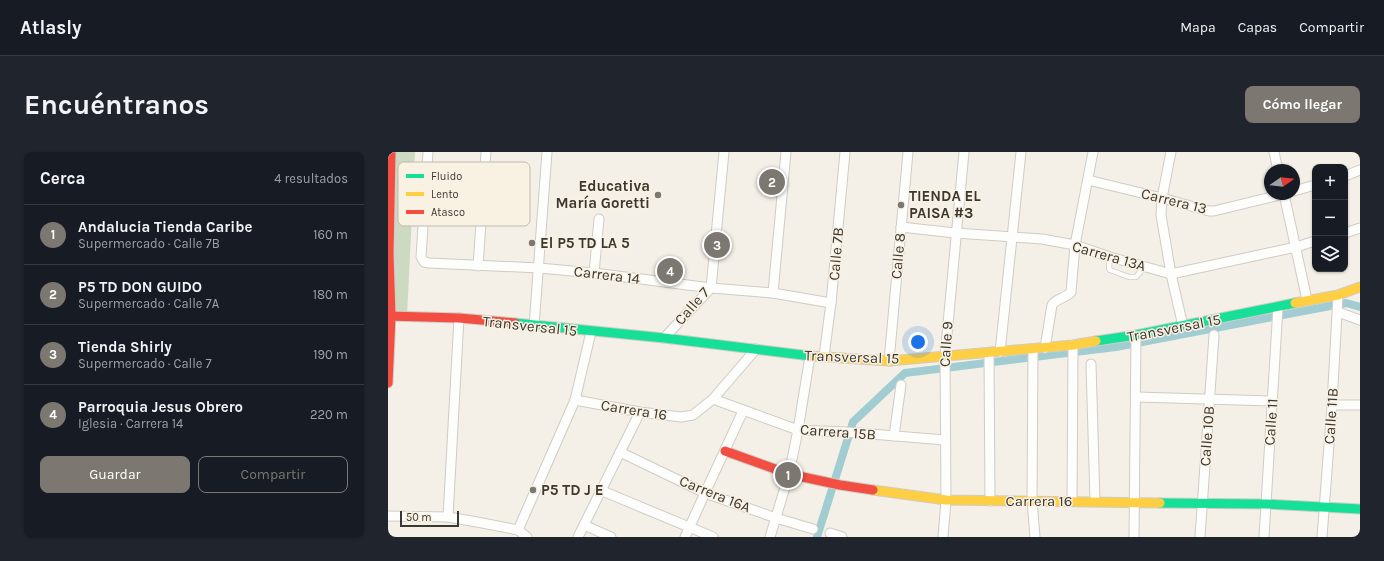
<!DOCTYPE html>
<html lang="es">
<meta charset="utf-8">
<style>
body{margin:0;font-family:Karla,sans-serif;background:#20242c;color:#f1f3f6}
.controls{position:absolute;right:12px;top:12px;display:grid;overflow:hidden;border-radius:8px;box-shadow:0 1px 3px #0004}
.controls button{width:36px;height:36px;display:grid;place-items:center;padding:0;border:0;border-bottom:1px solid #363941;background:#171b24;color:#f1f3f6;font:20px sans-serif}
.compass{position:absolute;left:876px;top:12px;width:36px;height:36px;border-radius:50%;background:#171b24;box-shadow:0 1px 3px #0004;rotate:76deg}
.scale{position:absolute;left:12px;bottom:10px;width:59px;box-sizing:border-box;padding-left:4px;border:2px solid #3b3732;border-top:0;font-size:11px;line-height:14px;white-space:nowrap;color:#3b3732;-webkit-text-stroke:3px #f9f1e2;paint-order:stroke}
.you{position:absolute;left:530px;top:190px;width:14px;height:14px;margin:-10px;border:3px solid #fff;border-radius:50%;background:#1a73e8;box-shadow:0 0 0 6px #1a73e833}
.badge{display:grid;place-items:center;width:26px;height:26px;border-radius:50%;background:#7c7871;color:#fff;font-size:13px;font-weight:700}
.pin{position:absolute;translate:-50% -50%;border:2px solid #fff;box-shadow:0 1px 4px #0006}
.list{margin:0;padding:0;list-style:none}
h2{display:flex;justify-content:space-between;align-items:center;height:52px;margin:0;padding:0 16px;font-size:17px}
h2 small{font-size:13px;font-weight:400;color:#9ea1a6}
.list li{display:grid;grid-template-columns:26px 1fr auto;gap:12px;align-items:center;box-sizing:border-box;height:60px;padding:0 16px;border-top:1px solid #363941}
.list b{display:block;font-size:15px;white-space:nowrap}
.list p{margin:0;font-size:13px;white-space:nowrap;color:#9ea1a6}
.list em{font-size:13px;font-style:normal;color:#9ea1a6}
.actions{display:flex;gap:8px;padding:12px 16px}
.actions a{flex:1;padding:9px 0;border:1px solid #7c7871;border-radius:8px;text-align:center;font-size:14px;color:#7c7871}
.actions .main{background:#7c7871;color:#fff}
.icon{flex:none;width:22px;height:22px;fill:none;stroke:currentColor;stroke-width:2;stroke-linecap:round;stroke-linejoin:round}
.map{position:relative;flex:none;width:972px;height:385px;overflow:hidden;border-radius:8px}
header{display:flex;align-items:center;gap:24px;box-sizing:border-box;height:56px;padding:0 20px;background:#171b24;border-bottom:1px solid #363941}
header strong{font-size:19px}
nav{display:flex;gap:22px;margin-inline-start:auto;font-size:14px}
.intro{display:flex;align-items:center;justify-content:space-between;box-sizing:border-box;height:96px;padding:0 24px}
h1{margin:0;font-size:28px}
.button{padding:10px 18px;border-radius:8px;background:#7c7871;color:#fff;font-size:14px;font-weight:700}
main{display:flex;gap:24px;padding:0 24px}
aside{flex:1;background:#171b24;border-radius:8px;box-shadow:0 1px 3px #0004}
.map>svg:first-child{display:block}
.park{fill:#cddac2}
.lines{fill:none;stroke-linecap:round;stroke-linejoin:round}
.canal{stroke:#a1cdd2;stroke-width:8}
.lane-casing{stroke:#cfccc5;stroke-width:6}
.street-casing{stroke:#cfccc5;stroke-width:11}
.fast-casing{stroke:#cfccc5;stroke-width:11}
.slow-casing{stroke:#cfccc5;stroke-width:11}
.jam-casing{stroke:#cfccc5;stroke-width:11}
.lane{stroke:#fdfdfb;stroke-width:4.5}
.street{stroke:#fdfdfb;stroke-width:9}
.fast{stroke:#16e098;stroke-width:9}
.slow{stroke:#ffcf43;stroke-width:9}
.jam{stroke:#f24e42;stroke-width:9}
.poi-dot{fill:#7c7871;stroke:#f9f1e2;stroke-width:1.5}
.labels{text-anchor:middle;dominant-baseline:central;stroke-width:3;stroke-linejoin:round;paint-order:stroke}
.poi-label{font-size:15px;font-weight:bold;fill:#3b3732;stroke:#f9f1e2;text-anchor:start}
.street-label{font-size:15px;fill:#3b3732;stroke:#f9f1e2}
.key{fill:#f9f1e2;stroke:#c0b9ad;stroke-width:1}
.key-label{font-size:11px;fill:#3b3732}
</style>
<header>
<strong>Atlasly</strong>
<nav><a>Mapa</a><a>Capas</a><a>Compartir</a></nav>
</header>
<div class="intro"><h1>Encuéntranos</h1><a class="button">Cómo llegar</a></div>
<main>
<aside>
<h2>Cerca<small>4 resultados</small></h2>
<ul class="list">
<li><span class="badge">1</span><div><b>Andalucia Tienda Caribe</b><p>Supermercado · Calle 7B</p></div><em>160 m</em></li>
<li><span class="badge">2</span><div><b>P5 TD DON GUIDO</b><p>Supermercado · Calle 7A</p></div><em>180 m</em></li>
<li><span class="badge">3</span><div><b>Tienda Shirly</b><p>Supermercado · Calle 7</p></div><em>190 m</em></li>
<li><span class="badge">4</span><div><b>Parroquia Jesus Obrero</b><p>Iglesia · Carrera 14</p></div><em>220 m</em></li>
</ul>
<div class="actions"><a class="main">Guardar</a><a>Compartir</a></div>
</aside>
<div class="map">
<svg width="972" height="385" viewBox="0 0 972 385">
<rect width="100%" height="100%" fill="#f4f0e7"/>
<!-- park -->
<path class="park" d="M3,0H27L19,165L3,164Z"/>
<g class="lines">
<!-- canal -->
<path class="canal" d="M429,385L465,270L517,221L728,195L958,151L972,155"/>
<defs>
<path id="lane" d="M722,105L721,116L722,118L741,125H748L757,114"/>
<g id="street">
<path d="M40,0L33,105L36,110L41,111L151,116L206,121L323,136L385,141L443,151"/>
<path d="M783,0L774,46L773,63L783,122L795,174"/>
<path d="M886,0L890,18"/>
<path d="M957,24L972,18"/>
<path d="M700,28L774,46L821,59H826L896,42"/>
<path d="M906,39L927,33"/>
<path d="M896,42L919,148"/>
<path d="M513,75L567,81L654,87L687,93L722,105L783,122L908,95L927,89"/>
<path d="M957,81L972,76"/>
<path d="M90,114L98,0"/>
<path d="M206,121L211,67"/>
<path d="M385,141L398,0"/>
<path d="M950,160L972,168"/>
<path d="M146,174L159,0"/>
<path d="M276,186L323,136L336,0"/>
<path d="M657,196L664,153C669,146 678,146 683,140L687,93L705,0"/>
<path d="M645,197L644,348L647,385"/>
<path d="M612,200L633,0"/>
<path d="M601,201L602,349"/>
<path d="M436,204L443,151L457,0"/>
<path d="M501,209L520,0"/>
<path d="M703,212L707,349"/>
<path d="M748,245L884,249"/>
<path d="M325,247L410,278L458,280L557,288"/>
<path d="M187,248L252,260L293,265L305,263L325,247L368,197"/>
<path d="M944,253H972"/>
<path d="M506,284L513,233"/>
<path d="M232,300L317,341L388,366L425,377"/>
<path d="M212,338L325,385"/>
<path d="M684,349L685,193"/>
<path d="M0,364L60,365L89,370L130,378L139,385"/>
<path d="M60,365L71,166"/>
<path d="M196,373L223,385"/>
<path d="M130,378L187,248L203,180"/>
<path d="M442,381L454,385"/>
<path d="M190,385L252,260"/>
<path d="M297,385L317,341L355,259"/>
<path d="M382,385L401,322L410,278L422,204"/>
<path d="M555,385L558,348L557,204L576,0"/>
<path d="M746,385L748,183"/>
<path d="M812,385L826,183"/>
<path d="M876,385L890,155"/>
<path d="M934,385L944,253L950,143"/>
</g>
<g id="fast">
<path d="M127,171L276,186L423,204"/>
<path d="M708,189L748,183L907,151"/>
<path d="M772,351L878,352L972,357"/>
</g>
<g id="slow">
<path d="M907,151L950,143L972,135"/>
<path d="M423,204L501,209L685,193L708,189"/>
<path d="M485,338L558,348L772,351"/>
</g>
<g id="jam">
<path d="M0,164L71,166L127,171"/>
<path d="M0,231L3,164L1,102L3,0"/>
<path d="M337,299L401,322L452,333L485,338"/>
</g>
</defs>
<!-- lane casing -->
<use href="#lane" class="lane-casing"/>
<!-- street casing -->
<use href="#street" class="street-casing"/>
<!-- fast casing -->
<use href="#fast" class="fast-casing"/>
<!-- slow casing -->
<use href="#slow" class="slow-casing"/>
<!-- jam casing -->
<use href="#jam" class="jam-casing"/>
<!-- lane -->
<use href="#lane" class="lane"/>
<!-- street -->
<use href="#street" class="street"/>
<!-- fast -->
<use href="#fast" class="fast"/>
<!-- slow -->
<use href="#slow" class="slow"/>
<!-- jam -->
<use href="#jam" class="jam"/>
</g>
<!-- markers -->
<g class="poi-dot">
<circle cx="270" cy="43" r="4"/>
<circle cx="513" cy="53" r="4"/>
<circle cx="144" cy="91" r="4"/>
<circle cx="145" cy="338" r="4"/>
</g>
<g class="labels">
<!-- poi labels -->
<g class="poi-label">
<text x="262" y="34" text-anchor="end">Educativa<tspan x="262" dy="17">María Goretti</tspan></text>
<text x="521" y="44">TIENDA EL<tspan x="521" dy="17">PAISA #3</tspan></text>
<text x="152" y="91">El P5 TD LA 5</text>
<text x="153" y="338">P5 TD J E</text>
</g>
<!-- street labels -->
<g class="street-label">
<text transform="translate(786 49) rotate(14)">Carrera 13</text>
<text transform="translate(448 102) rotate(-85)">Calle 7B</text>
<text transform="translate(510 104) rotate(-85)">Calle 8</text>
<text transform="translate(721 104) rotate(16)">Carrera 13A</text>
<text transform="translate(219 123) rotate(7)">Carrera 14</text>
<text transform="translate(304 154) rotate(-49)">Calle 7</text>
<text transform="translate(142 174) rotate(6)">Transversal 15</text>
<text transform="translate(786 176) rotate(-11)">Transversal 15</text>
<text transform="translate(558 192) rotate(-86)">Calle 9</text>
<text transform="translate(464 205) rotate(2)">Transversal 15</text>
<text transform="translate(246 258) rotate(9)">Carrera 16</text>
<text transform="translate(943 264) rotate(-86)">Calle 11B</text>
<text transform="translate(883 270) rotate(-86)">Calle 11</text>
<text transform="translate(450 280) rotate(4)">Carrera 15B</text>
<text transform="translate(819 284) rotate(-86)">Calle 10B</text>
<text transform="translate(327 342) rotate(22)">Carrera 16A</text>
<text x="651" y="349">Carrera 16</text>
</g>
</g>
<!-- legend -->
<rect x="10" y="10" width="132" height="64" rx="6" class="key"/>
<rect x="18" y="22" width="18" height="4" fill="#16e098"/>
<rect x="18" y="40" width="18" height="4" fill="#ffcf43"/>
<rect x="18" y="58" width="18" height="4" fill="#f24e42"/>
<g class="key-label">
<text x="43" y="28">Fluido</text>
<text x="43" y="46">Lento</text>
<text x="43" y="64">Atasco</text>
</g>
</svg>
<div class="controls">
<button>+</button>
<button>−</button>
<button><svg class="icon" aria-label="layers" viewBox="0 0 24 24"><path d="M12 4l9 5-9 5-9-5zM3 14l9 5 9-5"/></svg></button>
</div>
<svg class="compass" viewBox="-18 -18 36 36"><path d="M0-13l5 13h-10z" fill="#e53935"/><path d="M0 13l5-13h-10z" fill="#9ea1a6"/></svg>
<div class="scale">50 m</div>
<div class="you"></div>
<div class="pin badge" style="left:400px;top:323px">1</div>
<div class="pin badge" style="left:384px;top:30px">2</div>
<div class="pin badge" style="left:329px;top:93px">3</div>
<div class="pin badge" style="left:282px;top:119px">4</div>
</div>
</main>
